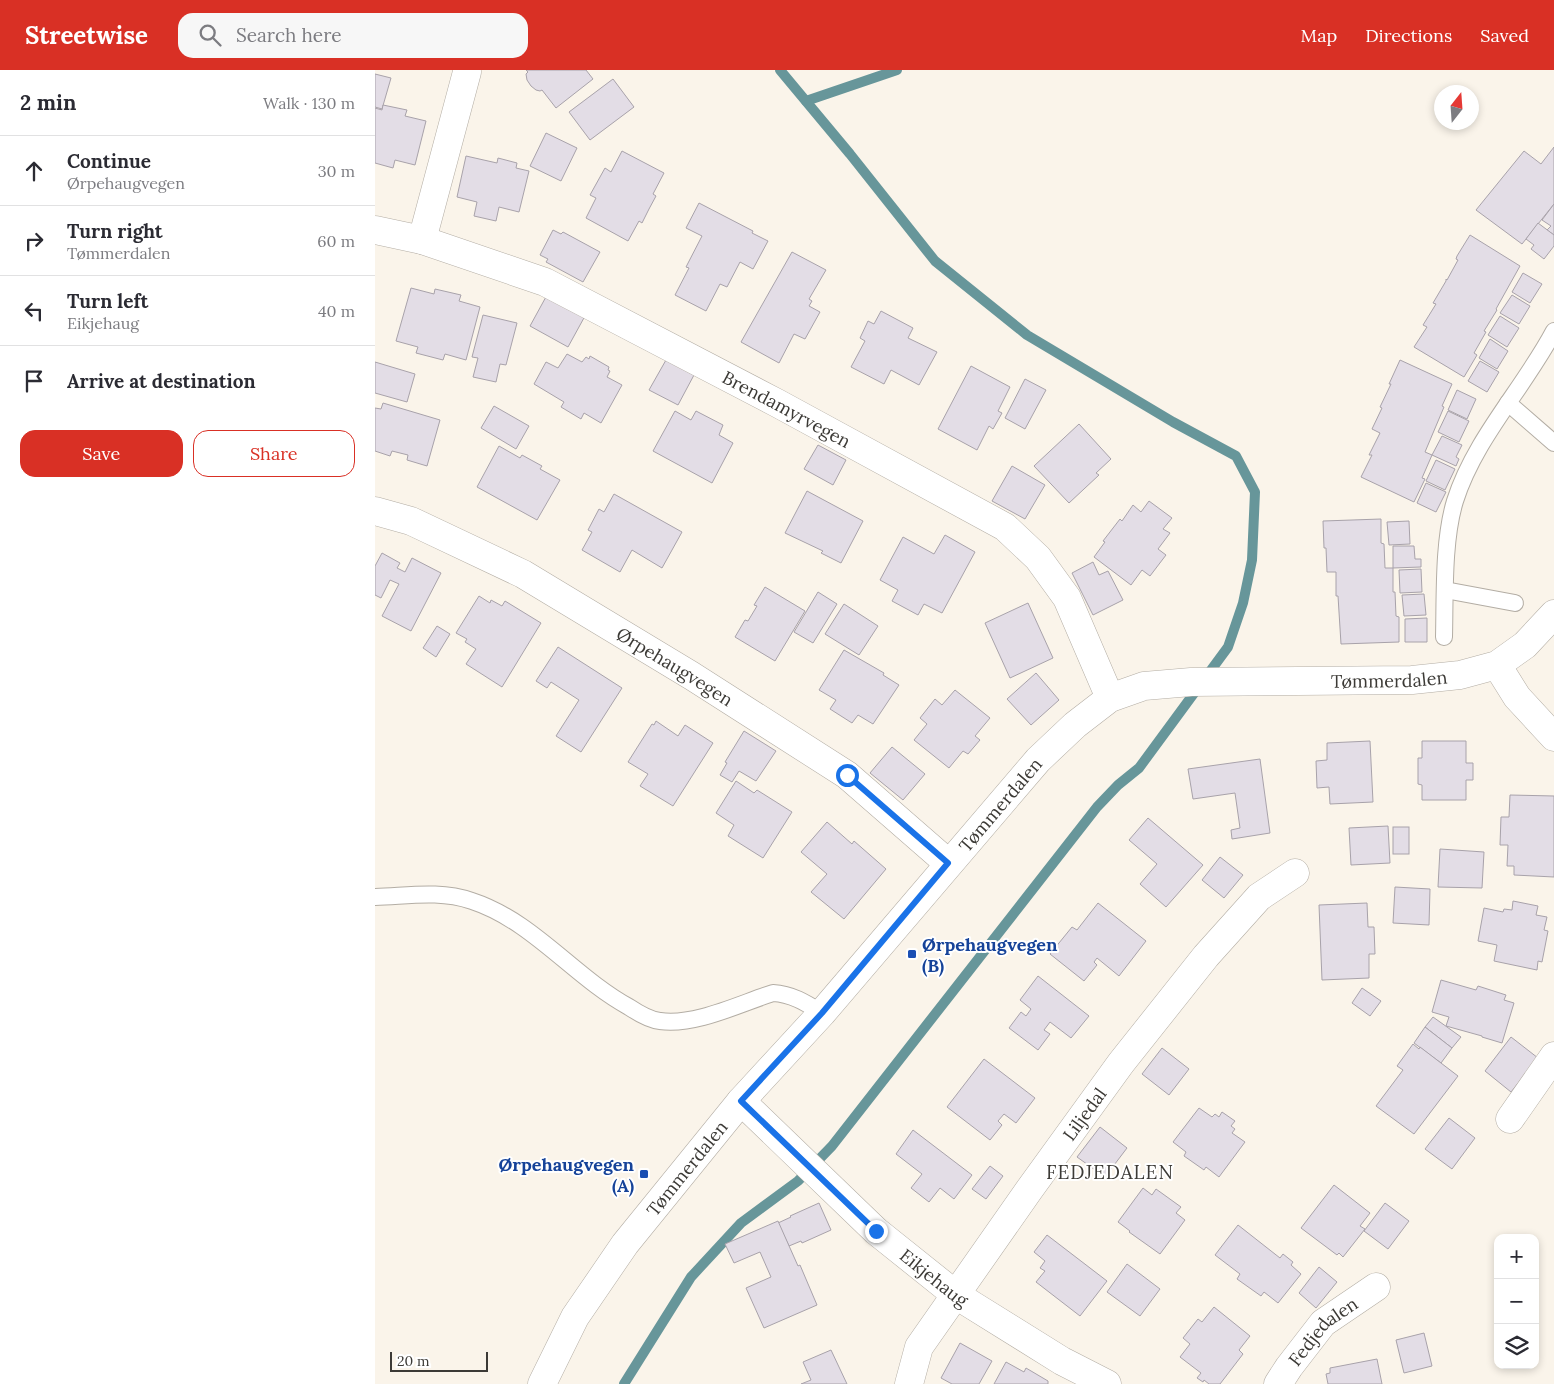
<!DOCTYPE html>
<meta charset="utf-8">
<style>
body{margin:0;font-family:Lora,serif;background:#f7f7f7;color:#2b2b33}
.controls{position:absolute;right:15px;bottom:15px;display:grid;overflow:hidden;border-radius:10px;box-shadow:0 2px 8px #0003}
.controls button{width:45px;height:45px;display:grid;place-items:center;padding:0;border:0;border-bottom:1px solid #e1e1e2;background:#fff;color:#2b2b33;font:25px sans-serif}
.compass{position:absolute;left:1059px;top:15px;width:45px;height:45px;border-radius:50%;background:#fff;box-shadow:0 2px 8px #0003;rotate:17deg}
.scale{position:absolute;left:15px;bottom:12px;width:98px;box-sizing:border-box;padding-left:5px;border:2px solid #3c3a36;border-top:0;font-size:14px;line-height:18px;white-space:nowrap;color:#3c3a36;-webkit-text-stroke:4px #fff;paint-order:stroke}
.stop{position:absolute;width:15px;height:15px;margin:-11px;border:4px solid #1a73e8;border-radius:50%;background:#fff}
.stop.end{background:#1a73e8;border-color:#fff;box-shadow:0 1px 5px #0008}
.list{margin:0;padding:0;list-style:none}
h2{display:flex;justify-content:space-between;align-items:center;height:65px;margin:0;padding:0 20px;font-size:21px}
h2 small{font-size:16px;font-weight:400;color:#7c7c81}
.list li{display:grid;grid-template-columns:32px 1fr auto;gap:15px;align-items:center;box-sizing:border-box;height:70px;padding:0 20px;border-top:1px solid #e1e1e2}
.list b{display:block;font-size:19px;white-space:nowrap}
.list p{margin:0;font-size:16px;white-space:nowrap;color:#7c7c81}
.list em{font-size:16px;font-style:normal;color:#7c7c81}
.actions{display:flex;gap:10px;padding:15px 20px}
.actions a{flex:1;padding:11px 0;border:1px solid #d93025;border-radius:15px;text-align:center;font-size:18px;color:#d93025}
.actions .main{background:#d93025;color:#fff}
.icon{flex:none;width:28px;height:28px;fill:none;stroke:currentColor;stroke-width:2;stroke-linecap:round;stroke-linejoin:round}
.map{position:relative;flex:none;width:1179px;height:1314px;overflow:hidden}
header{display:flex;align-items:center;gap:30px;box-sizing:border-box;height:70px;padding:0 25px;background:#d93025;color:#fff}
header strong{font-size:24px}
nav{display:flex;gap:28px;margin-inline-start:auto;font-size:18px}
.search{width:350px;height:45px;background:#f7f7f7;display:flex;align-items:center;gap:12px;box-sizing:border-box;padding:0 18px;border-radius:15px;color:#7c7c81;font-size:19px}
main{display:flex}
aside{flex:1;background:#fff}
.map>svg:first-child{display:block}
.lines{fill:none;stroke-linecap:round;stroke-linejoin:round}
.stream{stroke:#67969a;stroke-width:10}
.building{fill:#e3dde6;stroke:#a8a2aa}
.lane-casing{stroke:#b3ada4;stroke-width:18}
.street-casing{stroke:#b3ada4;stroke-width:29}
.secondary-casing{stroke:#b3ada4;stroke-width:29}
.lane{stroke:#fff;stroke-width:16}
.street{stroke:#fff;stroke-width:28}
.secondary{stroke:#fff;stroke-width:28}
.route{stroke:#1a73e8;stroke-width:6}
.transit-dot{fill:#1a4fb4;stroke:#fff;stroke-width:2}
.labels{text-anchor:middle;dominant-baseline:central;stroke-width:4;stroke-linejoin:round;paint-order:stroke}
.street-label{font-size:18px;fill:#3c3a36;stroke:#fff}
.transit-label{font-size:18px;font-weight:bold;fill:#164399;stroke:#fff;text-anchor:start}
.neighbourhood-label{font-size:19px;letter-spacing:1px;fill:#3c3a36;stroke:#fff}
</style>
<header>
<strong>Streetwise</strong>
<div class="search"><svg class="icon" aria-label="search" viewBox="0 0 24 24"><circle cx="10" cy="10" r="6"/><path d="M15 15l6 6"/></svg>Search here</div>
<nav><a>Map</a><a>Directions</a><a>Saved</a></nav>
</header>
<main>
<aside>
<h2>2 min<small>Walk · 130 m</small></h2>
<ul class="list">
<li><svg class="icon" aria-label="ahead" viewBox="0 0 24 24"><path d="M12 20V5M6 11l6-6 6 6"/></svg><div><b>Continue</b><p>Ørpehaugvegen</p></div><em>30 m</em></li>
<li><svg class="icon" aria-label="right" viewBox="0 0 24 24"><path d="M7 20v-9h11M14 6l5 5-5 5"/></svg><div><b>Turn right</b><p>Tømmerdalen</p></div><em>60 m</em></li>
<li><svg class="icon" aria-label="left" viewBox="0 0 24 24"><path d="M17 20v-9H6M10 6l-5 5 5 5"/></svg><div><b>Turn left</b><p>Eikjehaug</p></div><em>40 m</em></li>
<li><svg class="icon" aria-label="arrive" viewBox="0 0 24 24"><path d="M6 21V4h12l-3 4 3 4H6"/></svg><div><b>Arrive at destination</b></div></li>
</ul>
<div class="actions"><a class="main">Save</a><a>Share</a></div>
</aside>
<div class="map">
<svg width="1179" height="1314" viewBox="0 0 1179 1314">
<rect width="100%" height="100%" fill="#faf4ea"/>
<g class="lines">
<!-- stream -->
<g class="stream">
<path d="M431,31L522,0"/>
<path d="M249,1314L316,1207L366,1153L423,1111L457,1076L722,737L743,715L764,698L853,577L868,533L877,490L880,422L861,386L798,352L652,265L560,191L475,84L405,0"/>
</g>
</g>
<!-- building -->
<g class="building">
<path d="M151,0H211L218,9L181,38L167,20L165,21L161,20L156,16L152,10L151,4L153,2Z"/>
<path d="M0,4L16,8L7,39L0,37Z"/>
<path d="M238,9L259,37L215,70L194,42Z"/>
<path d="M8,35L32,40L30,46L51,51L40,95L20,90L18,98L0,93V38L7,40Z"/>
<path d="M171,63L202,78L186,111L155,96Z"/>
<path d="M1179,77V134L1147,174L1101,140L1149,81L1166,94Z"/>
<path d="M247,81L289,103L278,124L281,126L274,139L267,153L264,151L253,171L211,148L221,128L215,125L230,98L236,102Z"/>
<path d="M91,86L122,93L123,88L142,93L141,98L154,101L144,142L124,137L121,151L99,146L102,132L82,127Z"/>
<path d="M324,133L378,161L377,163L393,171L378,199L365,192L352,217L345,214L331,241L300,225L314,198L311,197L327,166L311,158Z"/>
<path d="M1179,134V165L1172,160L1176,156L1167,150Z"/>
<path d="M1163,153L1179,165V176L1169,189L1156,179L1159,175L1151,169Z"/>
<path d="M178,160L186,164L188,162L225,182L208,212L171,192L173,189L165,185Z"/>
<path d="M1095,165L1145,196L1121,239L1122,240L1109,261L1111,262L1099,283L1102,285L1089,307L1039,277L1052,257L1048,255L1061,234L1058,233L1071,211V209L1072,210L1083,190L1081,189L1082,186Z"/>
<path d="M417,182L451,200L434,229L437,231L434,236L445,242L430,269L419,264L404,293L366,272Z"/>
<path d="M1148,203L1167,214L1155,233L1137,222Z"/>
<path d="M36,218L59,224L60,219L86,225L84,231L105,237L91,290L70,284L68,290L41,283L43,277L21,271Z"/>
<path d="M172,225L210,246L193,277L155,256Z"/>
<path d="M1137,225L1155,236L1144,254L1125,243Z"/>
<path d="M506,241L538,258L533,268L562,282L544,315L516,300L509,314L476,297L490,271L485,268L493,251L499,254Z"/>
<path d="M108,245L142,253L131,295L125,294L121,312L98,307L103,288L97,287Z"/>
<path d="M1125,246L1144,258L1132,277L1113,265Z"/>
<path d="M1115,269L1133,281L1122,299L1104,288Z"/>
<path d="M192,284L207,292L211,287L214,289L215,286L234,297L233,300L235,301L232,307L247,315L226,353L209,343L206,349L186,337L189,332L159,314L171,292L183,298Z"/>
<path d="M291,290L319,305L303,335L274,320Z"/>
<path d="M1025,290L1077,314L1067,336L1069,337L1050,382L1057,385L1047,408L1050,409L1039,432L986,407L997,385H994L1005,363L997,359L1007,338L1005,337L1016,314H1014Z"/>
<path d="M1105,291L1124,302L1112,322L1093,311Z"/>
<path d="M0,292L40,304L32,332L0,323Z"/>
<path d="M596,296L635,317L623,341L627,343L618,359L614,356L602,380L563,359Z"/>
<path d="M650,309L671,320L650,359L630,348Z"/>
<path d="M1082,320L1101,329L1092,349L1073,340Z"/>
<path d="M8,333L65,350L52,396L32,390L33,385L17,381L15,386L0,381V338L6,339Z"/>
<path d="M119,336L154,356L141,379L106,358Z"/>
<path d="M300,341L316,350L321,341L348,355L344,365L358,373L337,413L278,381Z"/>
<path d="M1073,341L1094,351L1084,372L1063,362Z"/>
<path d="M704,354L736,389L721,403L724,405L694,433L659,396Z"/>
<path d="M1067,366L1087,375L1081,387L1084,389L1081,396L1057,385Z"/>
<path d="M443,375L471,390L458,415L429,399Z"/>
<path d="M124,376L145,388L147,385L167,396L165,399L185,410L162,450L102,417Z"/>
<path d="M1061,390L1080,399L1070,420L1051,411Z"/>
<path d="M637,396L670,415L650,449L617,431Z"/>
<path d="M1051,413L1071,422L1061,442L1042,433Z"/>
<path d="M432,421L488,451L466,493L446,483L448,481L410,463Z"/>
<path d="M239,424L307,462L287,498L257,480L245,502L207,480L217,462L213,460L224,439L229,442Z"/>
<path d="M774,431L797,448L788,459L795,463L783,479L791,485L775,506L767,500L756,515L719,487L730,472L728,471L745,449L747,451L758,435L766,442Z"/>
<path d="M1006,449V473L1009,474L1010,498H1018V522H1020L1021,546L1024,547V572L966,574L963,526H961V502H952L951,478H949L948,451Z"/>
<path d="M1034,451L1035,474L1014,475L1012,452Z"/>
<path d="M570,465L600,482L567,543L549,534L543,545L517,531L523,520L505,510L528,467L559,484Z"/>
<path d="M1018,476H1039L1040,489H1046V497L1018,498Z"/>
<path d="M7,483L25,493L22,498L30,502L37,488L66,503L36,561L7,546L24,514L15,510L6,528L0,525V496Z"/>
<path d="M718,492L724,505L733,501L748,530L718,545L697,503Z"/>
<path d="M1046,499L1047,522L1025,523L1024,500Z"/>
<path d="M390,517L430,541L400,591L360,567L370,550L373,551L382,536L379,535Z"/>
<path d="M443,522L462,534L438,573L419,562Z"/>
<path d="M1049,524L1051,545L1029,546L1027,525Z"/>
<path d="M104,526L115,533L116,530L127,536L130,531L166,553L127,617L91,594L101,579L90,572L92,569L81,563Z"/>
<path d="M653,533L678,588L635,608L610,553Z"/>
<path d="M469,534L503,556L484,585L450,564Z"/>
<path d="M1052,548V572H1030V549Z"/>
<path d="M62,556L75,564L61,587L48,578Z"/>
<path d="M183,577L247,618L206,682L181,666L204,630L176,612L172,618L161,611Z"/>
<path d="M469,580L509,603L508,605L524,615L498,654L483,645L477,653L455,639L461,630L444,620Z"/>
<path d="M661,603L684,630L656,655L632,629Z"/>
<path d="M580,620L615,648L600,666L605,670L593,684L588,681L574,698L539,670L552,654L545,648L560,629L567,635Z"/>
<path d="M281,651L303,666L310,655L338,673L298,736L265,716L273,704L253,692L277,654L279,655Z"/>
<path d="M369,661L401,681L381,711L364,701L357,712L345,705L352,693L350,692Z"/>
<path d="M995,671L998,732L955,734L954,717L942,718L941,691L952,690V673Z"/>
<path d="M1047,671H1091V693H1098V710H1091V730H1047V715L1043,714V688H1047Z"/>
<path d="M517,677L550,704L528,730L495,703Z"/>
<path d="M885,689L895,763L857,769L856,760L865,758L860,723L818,729L813,699Z"/>
<path d="M361,711L379,723L382,720L417,742L388,788L353,766L359,755L341,743Z"/>
<path d="M1135,725L1179,726V807L1139,805V796H1132L1133,775H1125L1126,747H1134Z"/>
<path d="M773,748L828,795L791,837L765,814L782,794L754,770Z"/>
<path d="M452,752L477,774L479,771L511,799L469,849L436,822L452,804L426,782Z"/>
<path d="M1013,756L1015,793L976,795L974,758Z"/>
<rect x="1018" y="757" width="16" height="27"/>
<path d="M1065,779L1109,782L1107,818L1063,817Z"/>
<path d="M845,787L868,805L849,828L827,810Z"/>
<path d="M1020,817L1055,819L1054,855L1018,853Z"/>
<path d="M1138,831L1163,836L1161,845L1172,847L1169,860L1173,861L1167,892L1163,891L1162,900L1119,891L1122,875L1103,871L1109,838L1128,842L1129,839L1137,840Z"/>
<path d="M723,833L771,871L744,906L722,888L719,892L722,895L709,911L675,884L697,857L702,860Z"/>
<path d="M992,833L993,857H999L1000,884H994V908L947,910L944,835Z"/>
<path d="M663,906L714,946L696,968L675,952L669,960L675,964L663,980L634,958L646,942L651,946L656,939L645,930Z"/>
<path d="M1066,910L1101,920L1103,916L1131,925L1129,930L1139,933L1127,973L1107,967V966L1071,956L1074,947L1057,942Z"/>
<path d="M987,918L1006,931L995,946L977,933Z"/>
<path d="M1058,947L1086,967L1077,978L1050,957Z"/>
<path d="M1050,957L1077,978L1066,993L1039,973Z"/>
<path d="M1136,967L1163,988L1136,1022L1110,1001Z"/>
<path d="M1038,974L1044,979L1045,977L1083,1006L1039,1064L1001,1036L1028,1000L1022,996Z"/>
<path d="M787,978L814,999L794,1025L767,1004Z"/>
<path d="M609,989L660,1028L641,1053L629,1044L623,1051L627,1055L615,1070L572,1037Z"/>
<path d="M824,1038L837,1047L840,1044L844,1047L847,1042L860,1051L856,1056L860,1059L857,1063L870,1072L844,1107L831,1097L829,1100L809,1086L811,1082L798,1072Z"/>
<path d="M1074,1048L1100,1068L1077,1099L1050,1079Z"/>
<path d="M725,1057L752,1078L730,1107L702,1087Z"/>
<path d="M538,1060L597,1105L579,1129L565,1118L554,1132L536,1118L547,1104L521,1084Z"/>
<path d="M615,1096L628,1106L611,1129L597,1119Z"/>
<path d="M959,1115L995,1143L985,1156L990,1159L968,1187L964,1183L962,1185L926,1158Z"/>
<path d="M768,1118L777,1125L781,1119L806,1137L801,1143L810,1150L785,1184L754,1162L755,1161L743,1152Z"/>
<path d="M444,1133L456,1160L427,1173L426,1171L414,1176L403,1153L416,1147L415,1146Z"/>
<path d="M1010,1133L1034,1151L1013,1179L989,1161Z"/>
<path d="M403,1151L423,1196L425,1195L442,1235L389,1258L371,1218L396,1207L385,1182L359,1193L350,1174Z"/>
<path d="M863,1155L905,1188L908,1184L918,1192L916,1195L926,1204L903,1233L889,1222L886,1226L862,1209L865,1204L840,1185Z"/>
<path d="M672,1165L732,1211L705,1246L661,1212L670,1201L665,1198L670,1191L659,1182Z"/>
<path d="M752,1194L785,1219L765,1246L732,1222Z"/>
<path d="M944,1197L962,1212L941,1238L924,1223Z"/>
<path d="M839,1237L875,1266L864,1280L868,1284L845,1314H834L829,1310L828,1312L822,1308L826,1303L805,1287L815,1274L808,1268L823,1249L827,1252Z"/>
<path d="M1049,1263L1057,1296L1029,1303L1021,1270Z"/>
<path d="M585,1273L617,1291L604,1314H577L566,1308Z"/>
<path d="M456,1280L472,1314H426L436,1310L428,1292Z"/>
<path d="M1002,1289L1007,1314H953L951,1304L955,1303V1298Z"/>
<path d="M631,1292L649,1302L651,1298L673,1311V1314H619Z"/>
</g>
<g class="lines">
<defs>
<g id="lane">
<path d="M1133,333L1179,373"/>
<path d="M1070,520L1140,533"/>
<path d="M1069,567C1070,526 1068,470 1080,431C1100,368 1149,318 1179,261"/>
<path d="M0,827C34,826 64,820 97,831C158,851 199,907 254,937C263,943 274,950 285,951C320,956 364,934 398,923C417,924 431,933 447,943"/>
</g>
<g id="street">
<path id="s1" d="M0,160L47,170L170,212L402,333L630,457L663,488L692,528L735,628"/>
<path d="M47,170L92,2"/>
<path id="s2" d="M0,441L36,451L148,504L317,606L472,705L573,793"/>
<path d="M1122,595L1142,627L1179,667"/>
<path id="s3" d="M366,1031L501,1161L581,1225L687,1291L732,1314"/>
<path d="M1135,1049L1179,986"/>
<path id="s4" d="M534,1314L544,1277L654,1120L746,993L831,886L884,827L920,803"/>
<path id="s5" d="M903,1314L914,1297L948,1253L1001,1217"/>
</g>
<g id="secondary">
<path id="s6" d="M167,1314L200,1247L250,1174L366,1031L447,943L663,690L700,655L735,628L769,616L816,612L1037,610L1085,605L1122,595L1150,575L1179,544"/>
</g>
</defs>
<!-- lane casing -->
<use href="#lane" class="lane-casing"/>
<!-- street casing -->
<use href="#street" class="street-casing"/>
<!-- secondary casing -->
<use href="#secondary" class="secondary-casing"/>
<!-- lane -->
<use href="#lane" class="lane"/>
<!-- street -->
<use href="#street" class="street"/>
<!-- secondary -->
<use href="#secondary" class="secondary"/>
</g>
<g class="lines">
<!-- route -->
<path class="route" d="M472,705L573,793L447,943L366,1031L501,1161"/>
</g>
<!-- markers -->
<g class="transit-dot">
<rect x="532" y="879" width="10" height="10" rx="2.5"/>
<rect x="264" y="1099" width="10" height="10" rx="2.5"/>
</g>
<g class="labels">
<!-- street labels -->
<g class="street-label">
<text stroke="none"><textPath href="#s1" startOffset="451">Brendamyrvegen</textPath></text>
<text stroke="none"><textPath href="#s2" startOffset="339">Ørpehaugvegen</textPath></text>
<text stroke="none"><textPath href="#s6" startOffset="1176">Tømmerdalen</textPath></text>
<text stroke="none"><textPath href="#s6" startOffset="741">Tømmerdalen</textPath></text>
<text stroke="none"><textPath href="#s4" startOffset="324">Liljedal</textPath></text>
<text stroke="none"><textPath href="#s6" startOffset="261">Tømmerdalen</textPath></text>
<text stroke="none"><textPath href="#s3" startOffset="262">Eikjehaug</textPath></text>
<text stroke="none"><textPath href="#s5" startOffset="70">Fedjedalen</textPath></text>
</g>
<!-- transit labels -->
<g class="transit-label">
<text x="547" y="874">Ørpehaugvegen<tspan x="547" dy="21">(B)</tspan></text>
<text x="259" y="1094" text-anchor="end">Ørpehaugvegen<tspan x="259" dy="21">(A)</tspan></text>
</g>
<!-- neighbourhood labels -->
<g class="neighbourhood-label">
<text x="735" y="1102">FEDJEDALEN</text>
</g>
</g>
</svg>
<div class="controls">
<button>+</button>
<button>−</button>
<button><svg class="icon" aria-label="layers" viewBox="0 0 24 24"><path d="M12 4l9 5-9 5-9-5zM3 14l9 5 9-5"/></svg></button>
</div>
<svg class="compass" viewBox="-18 -18 36 36"><path d="M0-13l5 13h-10z" fill="#e53935"/><path d="M0 13l5-13h-10z" fill="#7c7c81"/></svg>
<div class="scale">20 m</div>
<div class="stop" style="left:472px;top:705px"></div>
<div class="stop end" style="left:501px;top:1161px"></div>
</div>
</main>
